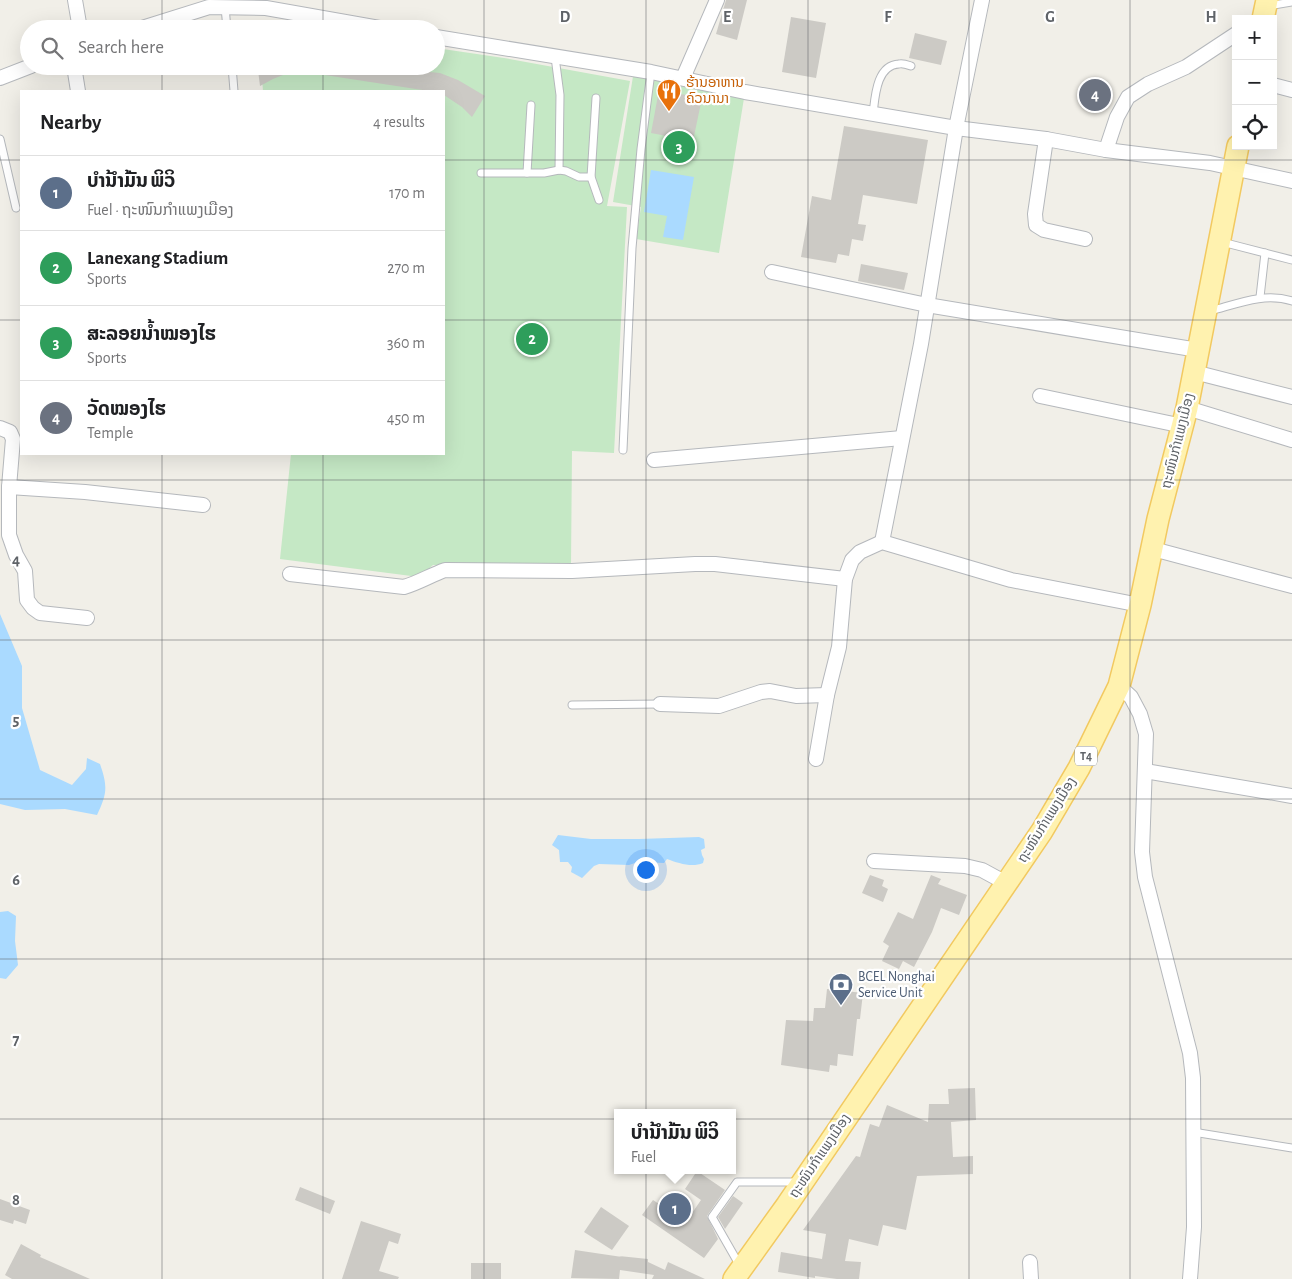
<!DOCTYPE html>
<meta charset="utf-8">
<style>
body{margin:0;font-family:"Alegreya Sans","Noto Sans Lao",sans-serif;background:#f6f6f6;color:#202124}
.controls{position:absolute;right:15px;top:15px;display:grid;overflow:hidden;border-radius:0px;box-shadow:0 5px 20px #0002}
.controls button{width:45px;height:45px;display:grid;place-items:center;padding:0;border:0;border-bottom:1px solid #e0e0e0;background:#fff;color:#202124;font:25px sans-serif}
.you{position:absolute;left:645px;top:869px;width:18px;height:18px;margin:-12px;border:4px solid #fff;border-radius:50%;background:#1a73e8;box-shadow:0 0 0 8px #1a73e833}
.badge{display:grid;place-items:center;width:32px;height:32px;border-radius:50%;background:#ea4335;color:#fff;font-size:16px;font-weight:700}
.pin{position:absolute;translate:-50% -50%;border:2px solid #fff;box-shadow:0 1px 5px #0006}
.popup{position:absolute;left:614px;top:1109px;width:122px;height:65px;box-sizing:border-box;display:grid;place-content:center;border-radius:0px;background:#fff;filter:drop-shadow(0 1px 4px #0005);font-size:16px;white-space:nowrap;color:#757577}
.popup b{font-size:19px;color:#202124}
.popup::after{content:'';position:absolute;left:50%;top:100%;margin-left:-10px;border:10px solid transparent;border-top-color:#fff}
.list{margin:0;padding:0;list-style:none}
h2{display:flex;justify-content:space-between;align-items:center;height:65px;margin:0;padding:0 20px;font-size:21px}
h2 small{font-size:16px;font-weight:400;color:#757577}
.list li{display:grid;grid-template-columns:32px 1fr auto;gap:15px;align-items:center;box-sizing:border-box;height:75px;padding:0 20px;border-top:1px solid #e0e0e0}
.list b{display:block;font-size:19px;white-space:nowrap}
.list p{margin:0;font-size:16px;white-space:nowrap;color:#757577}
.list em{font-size:16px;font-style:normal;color:#757577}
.icon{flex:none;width:28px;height:28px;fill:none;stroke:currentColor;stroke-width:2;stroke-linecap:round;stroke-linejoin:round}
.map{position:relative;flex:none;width:1292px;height:1279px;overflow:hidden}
.search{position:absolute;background:#fff;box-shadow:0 5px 20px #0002;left:20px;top:20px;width:425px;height:55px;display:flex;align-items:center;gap:12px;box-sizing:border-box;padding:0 18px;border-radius:28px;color:#757577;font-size:19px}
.panel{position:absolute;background:#fff;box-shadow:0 5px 20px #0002;left:20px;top:90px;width:425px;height:365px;border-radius:0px}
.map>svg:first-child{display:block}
.green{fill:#c5e8c5}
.water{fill:#aadaff}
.building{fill:#cccac5}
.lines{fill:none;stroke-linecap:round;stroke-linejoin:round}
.lane-casing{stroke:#b5b8bc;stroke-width:9}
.street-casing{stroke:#b5b8bc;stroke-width:16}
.primary-casing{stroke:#f2c960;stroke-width:24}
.lane{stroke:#fff;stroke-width:7}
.street{stroke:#fff;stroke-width:14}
.primary{stroke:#fff2af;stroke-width:21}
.grid{fill:none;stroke:#5f6368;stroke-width:1;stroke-opacity:0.55}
.labels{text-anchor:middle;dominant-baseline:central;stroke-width:4.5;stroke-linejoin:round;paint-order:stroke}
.shield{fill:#fff;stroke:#8f9295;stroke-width:1}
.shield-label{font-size:12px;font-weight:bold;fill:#5f6368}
.food-label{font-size:14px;fill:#c56008;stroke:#fff;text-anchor:start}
.street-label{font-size:14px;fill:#5f6368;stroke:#fff}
.service-label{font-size:14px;fill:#4e5e75;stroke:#fff;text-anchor:start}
.grid-label{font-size:16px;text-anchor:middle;font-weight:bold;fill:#5f6368;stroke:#fff;stroke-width:4.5;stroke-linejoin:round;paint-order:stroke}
</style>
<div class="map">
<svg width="1292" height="1279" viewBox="0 0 1292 1279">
<rect width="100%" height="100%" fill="#f1efe8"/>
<!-- green -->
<g class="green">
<path d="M436,48L504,58L630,81L607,206L627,207L614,453L572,451L571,565H433L419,577L280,559L291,454H444V91H263L261,66H436Z"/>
<path d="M634,70L745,92L719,253L636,239L641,207L613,202Z"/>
</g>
<!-- water -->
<g class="water">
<path d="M651,170L694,177L683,240L663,237L667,216L644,212Z"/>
<path d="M0,614L22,666V708L40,770L72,785L86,769L87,758L100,764C108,787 107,794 97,815L65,809L25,810L0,804Z"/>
<path d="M558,835L591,839H639L699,837L704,839L705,848L701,850L702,855L704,859L703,863C692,868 678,863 667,859L664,863L638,862L629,865L599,864L594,866L582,878L571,872L572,867L568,862H560L559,850L552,845Z"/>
<path d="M8,911L16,916L15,941L18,965L6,979L0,978V912Z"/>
</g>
<!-- building -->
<g class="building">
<path d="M726,0H747L737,40L716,34Z"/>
<path d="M791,17L826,23L816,78L782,72Z"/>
<path d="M915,33L947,41L941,65L909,58Z"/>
<path d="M262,66H303V67L273,79L260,86L258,70Z"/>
<path d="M305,66H430L429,72L440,73L458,80L485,96L472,117L462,107L444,95V91H429L305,72Z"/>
<path d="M659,90L702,98L693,141L651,133Z"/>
<path d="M844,126L928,140L917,204L863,195L858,224L866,225L863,241L852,239L849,256L838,254L836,263L801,257L812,196L831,200Z"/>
<path d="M861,264L908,273L904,290L858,281Z"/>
<path d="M870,875L884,880L882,886L888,889L883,902L862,893Z"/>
<path d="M931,875L941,879L938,884L967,895L959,915L941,908L932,932L914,967L903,961L899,969L882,961L889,946L883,942L898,912L913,919Z"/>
<path d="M827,989L863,993L860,1019H857L853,1056L838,1054L837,1066L830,1065L829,1072L781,1065L786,1020L813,1021L814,1008H825Z"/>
<path d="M975,1088L976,1120L951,1122L953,1157L973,1156V1174L917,1176L906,1230L883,1225L878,1246L849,1239L845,1261L861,1262L859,1279H837L815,1276V1278L778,1272L781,1252L822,1259L826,1234L803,1230L856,1156L860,1157L870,1124L879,1127L887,1105L928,1122L929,1104H949L948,1089Z"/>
<path d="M697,1171L725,1190L707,1216L718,1239L704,1258L642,1215L653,1200L686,1222L701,1200L685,1189Z"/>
<path d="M300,1187L335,1201L330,1214L295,1200Z"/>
<path d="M733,1196L743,1203L725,1229L718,1217Z"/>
<path d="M0,1199L30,1210L26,1224L14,1220L13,1224L0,1220Z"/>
<path d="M601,1207L629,1226L612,1250L584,1232Z"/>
<path d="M361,1221L401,1234L398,1244L389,1241L379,1271L399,1277L398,1279H342Z"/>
<path d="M21,1244L41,1255L40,1257L90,1279H12L5,1275Z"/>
<path d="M575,1250L622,1257L619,1256L648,1259V1262L665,1270L668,1262L705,1279H652L654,1275L620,1270L619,1279L571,1278Z"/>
<rect x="471" y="1263" width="30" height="16"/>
</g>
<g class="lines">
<defs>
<g id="lane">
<path d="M1268,6L1292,2"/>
<path d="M225,7L227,29"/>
<path d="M555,57L560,95L559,170"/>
<path d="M232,66L234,91"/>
<path d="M596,98L591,177L599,200"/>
<path d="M873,114C875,98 876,65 899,64C903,63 908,65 911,66"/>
<path d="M0,139L16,208"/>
<path d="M481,173H544L559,170L566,171L579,177H591"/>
<path d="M527,173L531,105"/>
<path d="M1222,242L1292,260"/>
<path d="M1260,297L1265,253"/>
<path d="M1210,311C1237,304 1264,292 1292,301"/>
<path d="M623,450L632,248L641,149L651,72"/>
<path d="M572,705L660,704"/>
<path d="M1193,1132L1292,1148"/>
<path d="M740,1266L712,1217L737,1182H797"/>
</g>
<g id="street">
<path d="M75,0L80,29"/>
<path d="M139,29L209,7L266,8L385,29"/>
<path d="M436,37L651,72L745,92L956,128L1046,139L1106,150L1210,163L1292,181"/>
<path d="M74,66L78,91"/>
<path d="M0,78L31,66"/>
<path d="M683,78L717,0"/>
<path d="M1273,85L1292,90"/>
<path d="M1046,139L1035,214L1036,225L1044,230L1085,239"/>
<path d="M1106,150L1117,117L1128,97L1148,84L1186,67L1236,34"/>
<path d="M772,272L927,305L1198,350"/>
<path d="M1194,372L1292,397"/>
<path d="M1040,396L1183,426"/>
<path d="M1187,408L1292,440"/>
<path d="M0,428L10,432L13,439L9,487V535L16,555L25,571L27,600L33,608L40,613L87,618"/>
<path d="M654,460L902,438"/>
<path d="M9,487L85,492L203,505"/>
<path d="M882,542L921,344L956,128L982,0"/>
<path d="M1153,549L1292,586"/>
<path d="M290,574L404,587C418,583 431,575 445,570L572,571L695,564H715L845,579"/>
<path d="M1119,686L1131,697L1140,714L1146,734L1142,852L1145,877L1190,1053L1193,1078L1194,1227L1190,1279"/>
<path d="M660,704L719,706L761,692L770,691L796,696L827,695"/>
<path d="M816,759L827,695L839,647L845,579L852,560L860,552L882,542L1011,580L1140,605"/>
<path d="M1145,771L1292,796"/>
<path d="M874,861L965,866L982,870L1006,883"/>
<path d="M1030,1262L1031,1279"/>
</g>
<g id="primary">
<path d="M1263,19L1267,0"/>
<path d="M734,1279L787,1205L1042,831L1079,768L1119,686L1140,605L1158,519L1187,408L1238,146"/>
</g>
</defs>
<!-- lane casing -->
<use href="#lane" class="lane-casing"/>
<!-- street casing -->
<use href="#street" class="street-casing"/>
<!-- primary casing -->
<use href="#primary" class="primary-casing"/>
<!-- lane -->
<use href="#lane" class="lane"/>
<!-- street -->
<use href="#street" class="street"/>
<!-- primary -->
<use href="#primary" class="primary"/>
</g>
<!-- grid -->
<path class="grid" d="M162,0V29M323,0V29M484,0V1279M646,0V1279M808,0V1279M969,0V1279M1130,0V1279M162,66V91M323,66V91M0,160H21M444,160H1292M0,320H21M444,320H1292M162,454V1279M323,454V1279M0,480H1292M0,640H1292M0,799H1292M0,959H1292M0,1119H1292"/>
<!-- icons -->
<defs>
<symbol id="restaurant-pin" viewBox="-11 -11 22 30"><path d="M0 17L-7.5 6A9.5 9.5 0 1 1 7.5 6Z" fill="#e8710a" stroke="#fff"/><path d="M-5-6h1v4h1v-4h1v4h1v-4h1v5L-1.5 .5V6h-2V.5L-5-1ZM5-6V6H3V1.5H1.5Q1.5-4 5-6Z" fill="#fff"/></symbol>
<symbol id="bank-pin" viewBox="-11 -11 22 30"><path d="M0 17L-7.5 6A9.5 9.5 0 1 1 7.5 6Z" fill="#5c6f8a" stroke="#fff"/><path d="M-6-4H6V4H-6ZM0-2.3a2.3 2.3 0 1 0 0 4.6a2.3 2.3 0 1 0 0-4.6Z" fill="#fff"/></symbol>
</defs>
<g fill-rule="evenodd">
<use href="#restaurant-pin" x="655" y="77" width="28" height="38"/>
<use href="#bank-pin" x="827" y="971" width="28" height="38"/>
</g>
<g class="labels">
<!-- shield labels -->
<rect class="shield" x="1075" y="746.5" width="22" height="19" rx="4"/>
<g class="shield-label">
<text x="1086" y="756">T4</text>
</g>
<!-- food labels -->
<g class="food-label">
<text x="686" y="83">ຮ້ານອາຫານ<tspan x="686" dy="16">ຄົວນານາ</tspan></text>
</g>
<!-- street labels -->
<g class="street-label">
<text transform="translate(1178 441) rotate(-76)">ຖະໜົນກຳແພງເມືອງ</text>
<text transform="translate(1047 820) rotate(-58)">ຖະໜົນກຳແພງເມືອງ</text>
<text transform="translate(820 1156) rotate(-56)">ຖະໜົນກຳແພງເມືອງ</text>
</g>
<!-- service labels -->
<g class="service-label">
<text x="858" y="977">BCEL Nonghai<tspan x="858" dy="16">Service Unit</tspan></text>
</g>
</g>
<g class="grid-label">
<text x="565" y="22">D</text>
<text x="727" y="22">E</text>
<text x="888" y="22">F</text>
<text x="1050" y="22">G</text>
<text x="1211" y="22">H</text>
<text x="16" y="565">4</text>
<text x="16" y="725">5</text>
<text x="16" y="885">6</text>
<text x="16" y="1045">7</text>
<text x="16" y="1205">8</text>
</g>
</svg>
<div class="controls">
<button>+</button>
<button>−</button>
<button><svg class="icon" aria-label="locate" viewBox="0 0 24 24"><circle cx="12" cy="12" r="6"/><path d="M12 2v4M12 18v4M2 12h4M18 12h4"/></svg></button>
</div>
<div class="you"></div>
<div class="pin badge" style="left:675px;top:1209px;background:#5c6f8a">1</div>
<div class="popup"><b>ບຳ້ນຳ້ມັນ ພິວິ</b>Fuel</div>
<div class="pin badge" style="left:532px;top:339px;background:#2e9e5b">2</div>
<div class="pin badge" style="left:679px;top:147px;background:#2e9e5b">3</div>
<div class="pin badge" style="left:1095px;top:95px;background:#6b7280">4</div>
<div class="search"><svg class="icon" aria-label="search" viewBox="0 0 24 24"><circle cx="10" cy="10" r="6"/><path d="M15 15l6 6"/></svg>Search here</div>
<section class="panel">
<h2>Nearby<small>4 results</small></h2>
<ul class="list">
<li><span class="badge" style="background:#5c6f8a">1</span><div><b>ບຳ້ນຳ້ມັນ ພິວິ</b><p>Fuel · ຖະໜົນກຳແພງເມືອງ</p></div><em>170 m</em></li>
<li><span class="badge" style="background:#2e9e5b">2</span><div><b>Lanexang Stadium</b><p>Sports</p></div><em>270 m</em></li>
<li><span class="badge" style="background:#2e9e5b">3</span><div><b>ສະລອຍນ້ຳໝອງໄຮ</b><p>Sports</p></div><em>360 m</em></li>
<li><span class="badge" style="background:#6b7280">4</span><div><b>ວັດໝອງໄຮ</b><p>Temple</p></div><em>450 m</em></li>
</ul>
</section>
</div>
